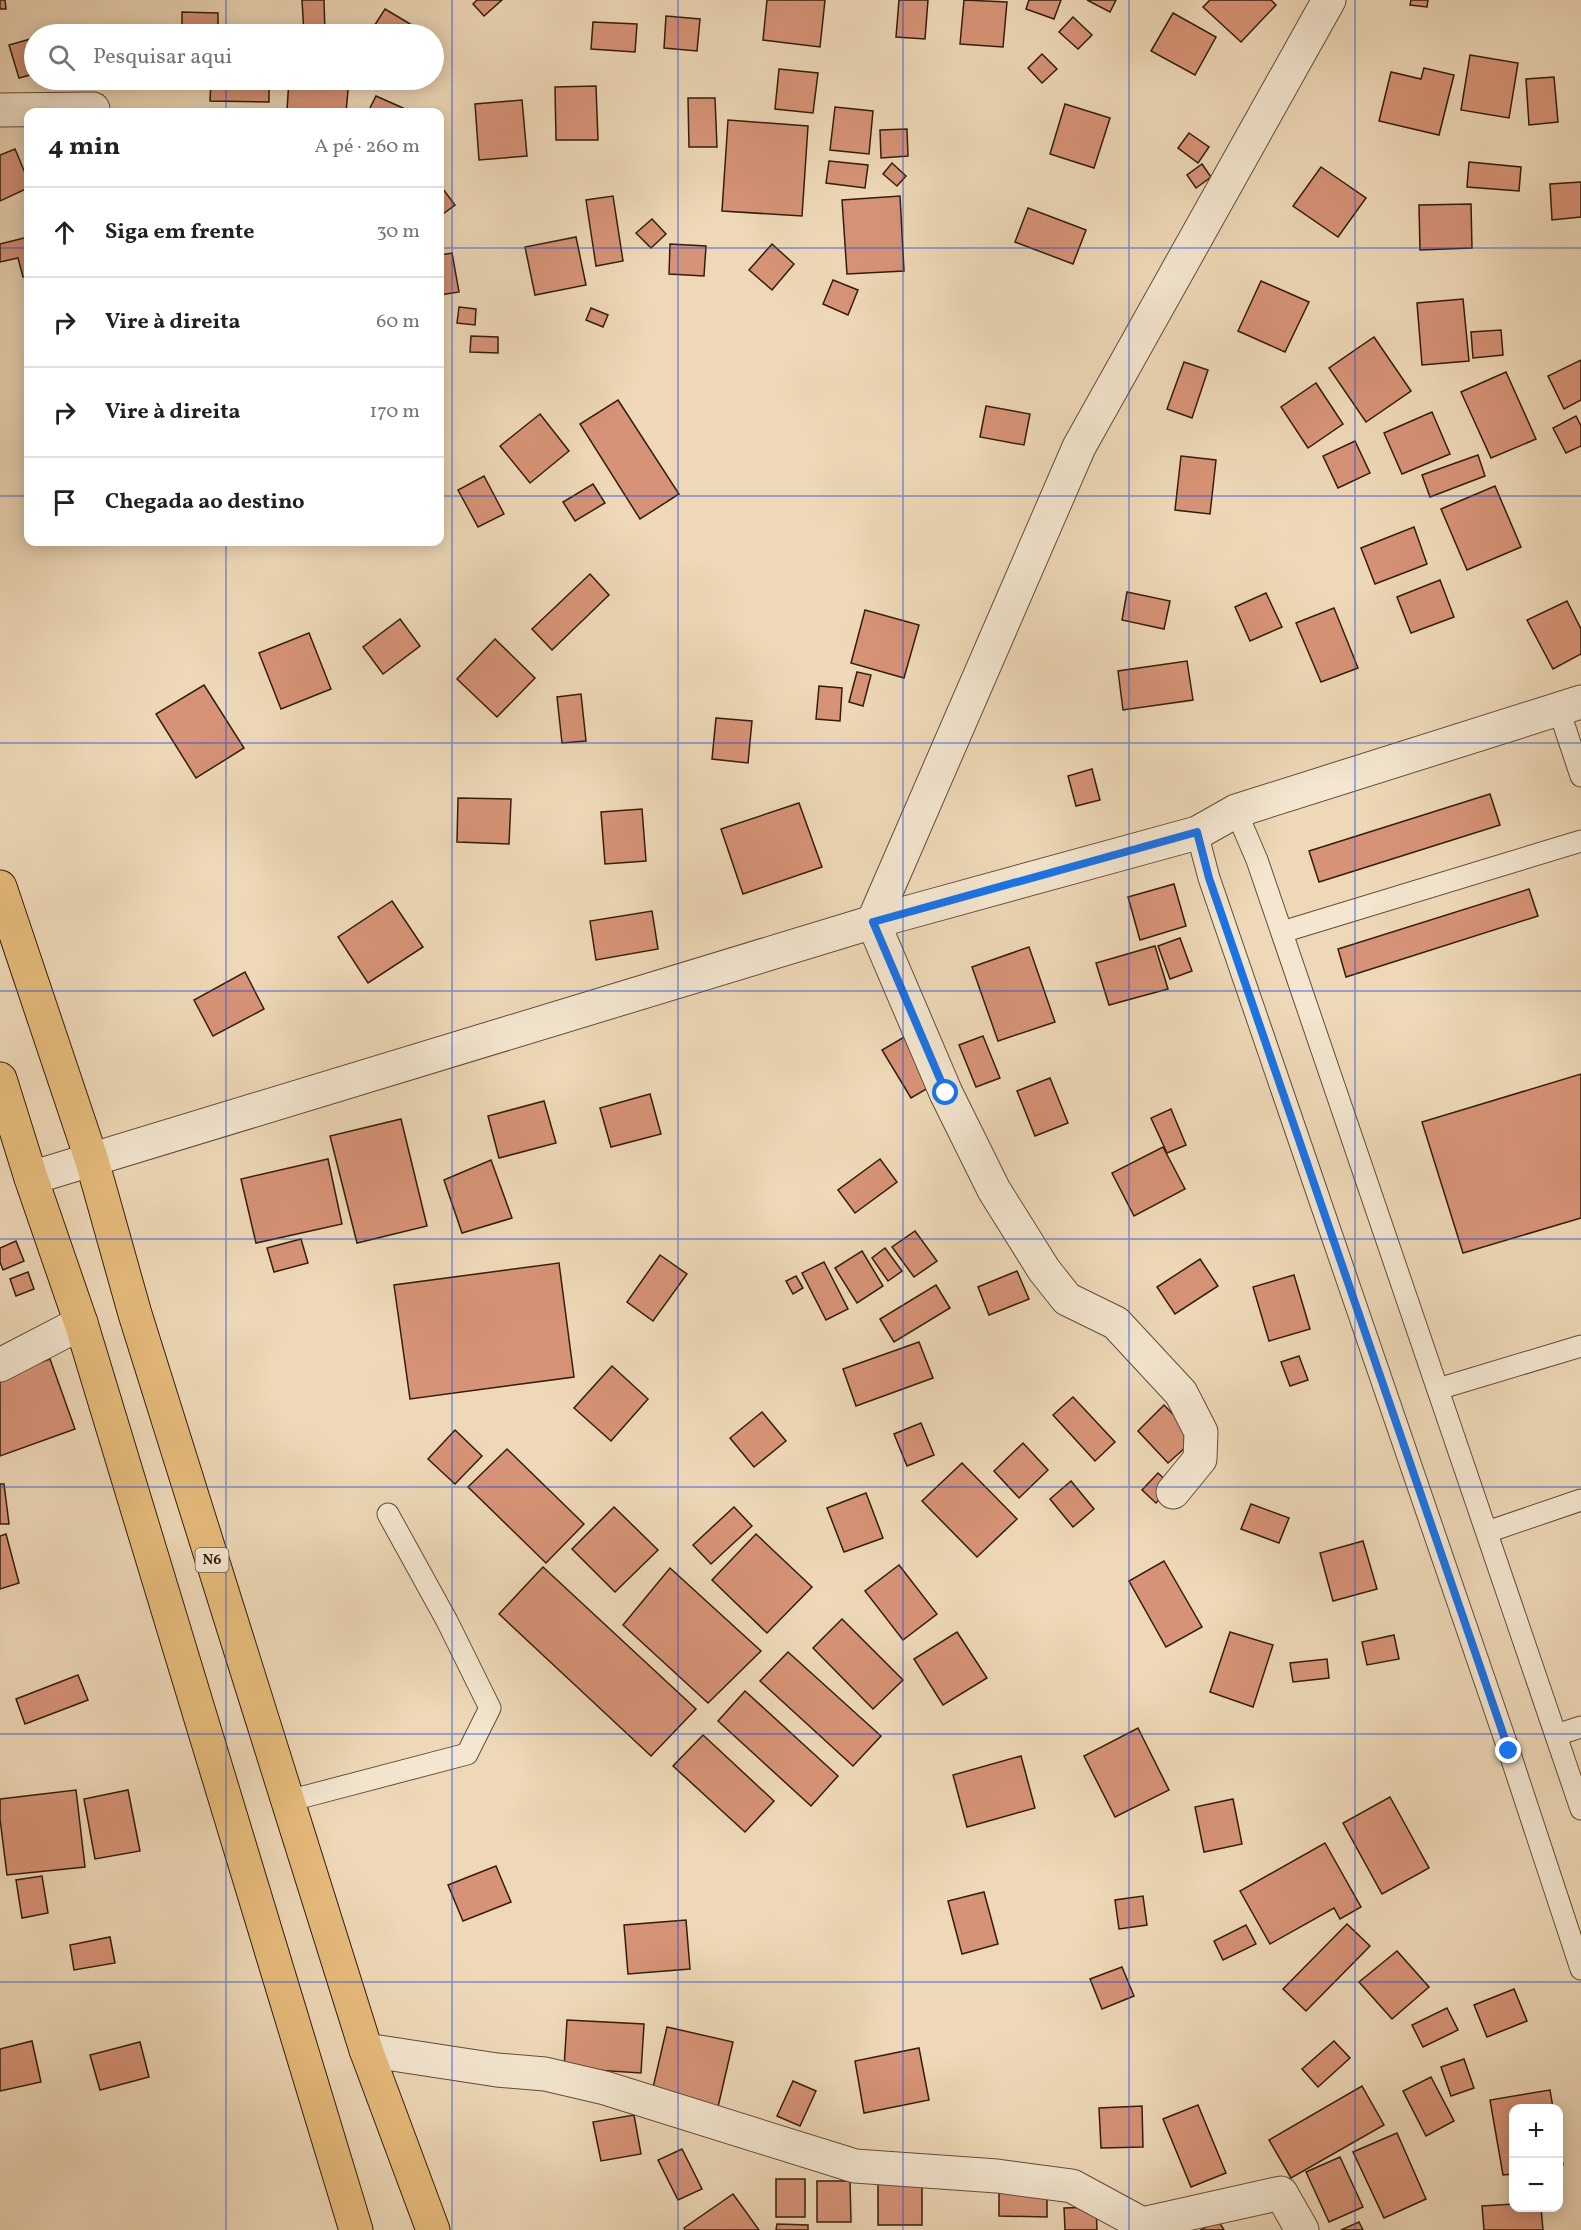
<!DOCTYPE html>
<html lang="pt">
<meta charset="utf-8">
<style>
body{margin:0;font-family:Vollkorn,serif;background:#f6f6f6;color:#202124}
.controls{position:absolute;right:18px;bottom:18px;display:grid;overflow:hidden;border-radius:12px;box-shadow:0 3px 15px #0003}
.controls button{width:54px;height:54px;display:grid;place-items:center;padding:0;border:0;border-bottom:2px solid #e0e0e0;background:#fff;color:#202124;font:30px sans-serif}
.stop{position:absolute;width:18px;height:18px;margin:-14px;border:4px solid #1a73e8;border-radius:50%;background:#fff}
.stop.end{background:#1a73e8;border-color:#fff;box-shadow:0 2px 6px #0008}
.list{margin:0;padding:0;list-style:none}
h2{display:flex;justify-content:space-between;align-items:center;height:78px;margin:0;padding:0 24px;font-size:26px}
h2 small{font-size:20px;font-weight:400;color:#757577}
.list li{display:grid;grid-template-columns:39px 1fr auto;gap:18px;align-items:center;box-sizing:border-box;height:90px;padding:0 24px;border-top:2px solid #e0e0e0}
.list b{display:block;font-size:22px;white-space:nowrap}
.list em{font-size:20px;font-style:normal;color:#757577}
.icon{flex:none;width:33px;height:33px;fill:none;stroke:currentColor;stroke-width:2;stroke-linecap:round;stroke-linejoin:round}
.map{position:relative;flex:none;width:1581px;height:2230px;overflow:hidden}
.search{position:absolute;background:#fff;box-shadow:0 3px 15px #0003;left:24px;top:24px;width:420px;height:66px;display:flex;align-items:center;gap:15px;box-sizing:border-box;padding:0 21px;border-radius:33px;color:#757577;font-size:22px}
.panel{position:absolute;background:#fff;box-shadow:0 3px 15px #0003;left:24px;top:108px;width:420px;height:438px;border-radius:12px}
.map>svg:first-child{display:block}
.building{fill:#d79377;stroke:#341d0c;stroke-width:1.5}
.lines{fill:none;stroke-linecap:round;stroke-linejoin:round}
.service-casing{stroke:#624c37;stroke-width:23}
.minor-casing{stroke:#624c37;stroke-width:35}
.tertiary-casing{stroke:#624c37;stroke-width:35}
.trunk-casing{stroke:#341d0c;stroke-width:35}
.service{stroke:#f4e6d0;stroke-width:21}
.minor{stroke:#f4e6d0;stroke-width:33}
.tertiary{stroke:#f4e6d0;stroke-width:33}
.trunk{stroke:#e7bc7c;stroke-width:33}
.route{stroke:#1a73e8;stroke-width:8}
.grid{fill:none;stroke:#1d4ed8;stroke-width:1.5;stroke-opacity:0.55}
.labels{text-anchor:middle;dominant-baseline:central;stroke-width:4.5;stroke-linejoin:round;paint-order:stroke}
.shield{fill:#f4e6d0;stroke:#6e5947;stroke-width:1.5}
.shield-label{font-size:15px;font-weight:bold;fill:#341d0c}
</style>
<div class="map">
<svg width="1581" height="2230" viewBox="0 0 1581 2230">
<rect width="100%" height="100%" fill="#eed8b7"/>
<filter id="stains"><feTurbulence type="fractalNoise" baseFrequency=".00333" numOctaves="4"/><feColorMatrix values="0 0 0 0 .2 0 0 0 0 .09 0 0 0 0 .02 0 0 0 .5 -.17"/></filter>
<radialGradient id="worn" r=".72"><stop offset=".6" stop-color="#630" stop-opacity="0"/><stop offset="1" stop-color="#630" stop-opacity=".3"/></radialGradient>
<!-- building -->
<g class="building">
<path d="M0,0H5L6,9H0Z"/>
<path d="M302,0H324L325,34H304Z"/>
<path d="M477,0H502L484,16L473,4Z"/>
<path d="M767,0H825L820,47L763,40Z"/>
<path d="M899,0H928L925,39L896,37Z"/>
<path d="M964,0L1007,2L1003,47L960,44Z"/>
<path d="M1029,0H1061L1054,19L1026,9Z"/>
<path d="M1087,0H1116L1110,12Z"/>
<path d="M1210,0H1271L1276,5L1241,42L1203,7Z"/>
<path d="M1411,0H1428L1427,7L1410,5Z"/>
<path d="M385,9L427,34H369Z"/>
<path d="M182,12L218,13V34H182Z"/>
<path d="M1173,13L1216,37L1195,75L1151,51Z"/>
<path d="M666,16L700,19L697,51L664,48Z"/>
<path d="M1073,17L1092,35L1078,49L1059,32Z"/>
<path d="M593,22L637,24L635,52L591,49Z"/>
<path d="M77,26L80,34H47Z"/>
<rect x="122" y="30" width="25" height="4"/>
<path d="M34,38V74L19,78L9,45Z"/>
<path d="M1042,54L1057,69L1042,83L1028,68Z"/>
<path d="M1470,55L1518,63L1509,118L1461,110Z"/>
<path d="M1424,68L1454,75L1439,135L1379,121L1391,72L1421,79Z"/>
<path d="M779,69L818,73L813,113L775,109Z"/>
<path d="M1554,77L1558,122L1529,125L1526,79Z"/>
<path d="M211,80H269V102L210,101Z"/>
<path d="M289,80H349L346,112L287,110Z"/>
<path d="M394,80H409L405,86Z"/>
<path d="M596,86L598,140H556L555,87Z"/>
<path d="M376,96L412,112H368Z"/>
<path d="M688,98H715L717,147H689Z"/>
<path d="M522,100L527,156L479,160L475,104Z"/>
<path d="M1065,104L1110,118L1094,168L1050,154Z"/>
<path d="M835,107L873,111L869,154L830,150Z"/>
<path d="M728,120L808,126L802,216L722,211Z"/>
<path d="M907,129L908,156L881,158L880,130Z"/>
<path d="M1189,133L1209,147L1198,163L1178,148Z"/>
<path d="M15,149L28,180V188L0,201V155Z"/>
<path d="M829,161L868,165L865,188L826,183Z"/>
<path d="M1469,162L1521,167L1519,191L1467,187Z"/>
<path d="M892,163L906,176L897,186L883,174Z"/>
<path d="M1202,164L1211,177L1196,188L1187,175Z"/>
<path d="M1321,167L1366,198L1338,237L1293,206Z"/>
<path d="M1581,182V217L1552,220L1550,184Z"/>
<path d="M440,185L455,205L440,216Z"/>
<path d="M613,196L623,261L596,266L586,200Z"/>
<path d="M900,196L904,271L847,274L842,200Z"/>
<path d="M1471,204L1472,248L1420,250L1419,205Z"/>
<path d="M1028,208L1086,230L1073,264L1015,242Z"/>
<path d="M652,219L666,234L651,248L636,233Z"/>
<path d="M28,237V275L23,277L18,258L0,262V244Z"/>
<path d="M576,237L586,285L535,295L525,247Z"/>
<path d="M670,244L706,246L704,276L669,274Z"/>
<path d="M772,244L794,264L772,290L749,270Z"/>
<path d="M452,253L459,292L440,295V255Z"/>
<path d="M833,280L858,290L848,315L823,304Z"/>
<path d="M1261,281L1309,302L1285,352L1238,331Z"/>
<path d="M1463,299L1469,361L1422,365L1417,303Z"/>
<path d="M459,307L476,309L475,325L457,323Z"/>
<path d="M591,308L608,315L603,327L586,320Z"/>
<path d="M1501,330L1503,355L1473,358L1471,332Z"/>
<path d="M471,336L498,337V353L470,352Z"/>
<path d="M1374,337L1411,391L1366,422L1329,368Z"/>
<path d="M1581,360V400L1564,409L1548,376Z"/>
<path d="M1184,362L1208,370L1192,418L1167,409Z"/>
<path d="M1506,372L1536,439L1491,458L1461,392Z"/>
<path d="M1316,383L1343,424L1308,448L1281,407Z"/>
<path d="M618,400L679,494L640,519L580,424Z"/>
<path d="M986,406L1030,414L1024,445L980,437Z"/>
<path d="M1432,412L1450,454L1402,474L1384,433Z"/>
<path d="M540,414L569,451L530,483L500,446Z"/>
<path d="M1576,416L1581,426V446L1566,453L1553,428Z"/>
<path d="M1355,441L1370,473L1338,488L1323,456Z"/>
<path d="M1478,455L1485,476L1430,497L1422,475Z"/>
<path d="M1181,456L1216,460L1210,514L1175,510Z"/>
<path d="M484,476L504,514L478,527L458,490Z"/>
<path d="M593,484L605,503L575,521L563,502Z"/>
<path d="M1495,486L1521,547L1467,570L1441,509Z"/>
<path d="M1414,527L1427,564L1375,584L1361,548Z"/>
<path d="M590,574L609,595L552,650L532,629Z"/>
<path d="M1440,580L1454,617L1411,633L1397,597Z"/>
<path d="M1127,592L1170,601L1164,629L1122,620Z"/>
<path d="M1266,593L1282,627L1250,641L1235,607Z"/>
<path d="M1567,601L1581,629V654L1553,669L1527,620Z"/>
<path d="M1334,608L1358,668L1321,682L1296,623Z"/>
<path d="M865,610L919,625L904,678L851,663Z"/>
<path d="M400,619L420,646L383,674L363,647Z"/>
<path d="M309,633L331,689L281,709L259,653Z"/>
<path d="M495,639L535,678L497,717L457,679Z"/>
<path d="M1187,661L1193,700L1123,710L1118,671Z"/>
<path d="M857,672L871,675L863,706L849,702Z"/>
<path d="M204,685L244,748L196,778L156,714Z"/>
<path d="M819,686L842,688L840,721L816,719Z"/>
<path d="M581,694L586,741L562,743L557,697Z"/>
<path d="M716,718L752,721L748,763L712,759Z"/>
<path d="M1092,769L1100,800L1076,806L1068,776Z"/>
<path d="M1490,794L1500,825L1319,882L1309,851Z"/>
<path d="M458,798L511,799L509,844L457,842Z"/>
<path d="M799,803L822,867L743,894L721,829Z"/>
<path d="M642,809L646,861L605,864L601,812Z"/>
<path d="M1174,884L1186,926L1140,940L1128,897Z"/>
<path d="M1529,889L1538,916L1346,977L1338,949Z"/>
<path d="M392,901L423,947L368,983L338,937Z"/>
<path d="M652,911L658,949L596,960L590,921Z"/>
<path d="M1180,938L1192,971L1170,979L1158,946Z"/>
<path d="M1155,946L1168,989L1109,1005L1096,963Z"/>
<path d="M1029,947L1055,1022L998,1041L972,967Z"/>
<path d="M245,972L264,1009L213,1036L194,1000Z"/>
<path d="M906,1036L935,1084L911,1098L882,1050Z"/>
<path d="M983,1036L1000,1078L976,1087L959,1045Z"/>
<path d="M1581,1074V1218L1463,1253L1422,1122Z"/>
<path d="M1050,1078L1068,1123L1035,1136L1017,1091Z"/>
<path d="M650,1094L661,1134L611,1147L600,1108Z"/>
<path d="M544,1101L556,1143L499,1158L488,1116Z"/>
<path d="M1171,1109L1186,1145L1167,1153L1151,1118Z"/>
<path d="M401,1119L427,1226L357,1243L330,1136Z"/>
<path d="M1163,1147L1185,1189L1134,1216L1112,1173Z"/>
<path d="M328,1159L342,1224L256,1243L241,1179Z"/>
<path d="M880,1159L897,1182L855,1213L838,1190Z"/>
<path d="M491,1160L512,1218L462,1233L444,1180Z"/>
<path d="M915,1231L937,1261L914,1277L892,1247Z"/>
<path d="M301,1239L308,1263L274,1272L267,1248Z"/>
<path d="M16,1241L24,1261L3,1270L0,1262V1248Z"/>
<path d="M885,1248L902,1271L888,1281L872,1258Z"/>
<path d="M862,1251L883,1286L857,1303L835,1268Z"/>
<path d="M660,1255L687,1274L653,1321L627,1302Z"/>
<path d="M1200,1259L1218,1286L1175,1314L1157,1287Z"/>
<path d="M824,1262L848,1309L826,1320L802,1273Z"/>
<path d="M559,1263L574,1377L410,1399L394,1285Z"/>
<path d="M1017,1271L1029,1299L989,1315L978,1287Z"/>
<path d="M28,1272L34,1289L16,1296L10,1279Z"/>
<path d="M1294,1275L1310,1329L1269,1341L1253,1287Z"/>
<path d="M796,1276L803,1288L793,1294L786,1281Z"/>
<path d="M936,1285L950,1308L894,1342L880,1319Z"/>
<path d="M919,1342L933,1378L856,1406L843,1369Z"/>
<path d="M1299,1356L1308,1380L1290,1386L1281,1362Z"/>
<path d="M50,1359L75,1429L0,1456V1377Z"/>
<path d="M612,1366L648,1399L611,1441L574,1408Z"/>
<path d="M1073,1397L1115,1442L1095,1461L1053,1415Z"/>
<path d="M1164,1405L1196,1438L1168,1463L1138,1431Z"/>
<path d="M762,1412L786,1441L754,1467L730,1438Z"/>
<path d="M921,1423L934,1455L907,1466L894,1434Z"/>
<path d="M455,1430L482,1456L455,1484L428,1459Z"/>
<path d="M1023,1443L1048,1470L1019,1498L994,1471Z"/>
<path d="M507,1449L584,1524L546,1563L468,1487Z"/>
<path d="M962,1463L1017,1519L977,1557L922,1501Z"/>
<path d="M1158,1473L1172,1486L1156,1503L1142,1490Z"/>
<path d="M1071,1481L1094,1509L1073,1527L1050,1499Z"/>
<path d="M0,1484H4L9,1524H0Z"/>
<path d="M866,1493L883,1538L844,1552L827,1508Z"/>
<path d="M1251,1504L1289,1518L1279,1543L1241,1529Z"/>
<path d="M614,1507L658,1550L615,1592L572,1549Z"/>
<path d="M734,1507L752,1526L711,1564L693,1545Z"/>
<path d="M6,1534L19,1583L0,1589V1536Z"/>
<path d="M756,1534L812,1587L767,1633L712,1580Z"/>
<path d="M1363,1541L1377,1589L1333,1601L1320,1553Z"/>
<path d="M1164,1561L1202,1627L1166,1647L1129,1581Z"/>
<path d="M899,1565L937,1614L903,1640L865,1591Z"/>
<path d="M543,1567L696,1709L651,1756L499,1614Z"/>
<path d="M670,1568L761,1651L708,1703L623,1625Z"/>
<path d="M842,1619L903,1680L873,1709L813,1648Z"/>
<path d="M957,1632L987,1678L943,1705L914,1659Z"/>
<path d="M1230,1632L1273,1645L1253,1707L1210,1692Z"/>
<path d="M1394,1635L1399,1659L1367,1665L1362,1642Z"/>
<path d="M788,1652L881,1736L853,1766L760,1681Z"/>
<path d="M1327,1659L1329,1678L1293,1682L1290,1663Z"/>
<path d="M78,1675L88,1700L25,1724L16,1699Z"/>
<path d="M745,1691L838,1776L811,1806L718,1721Z"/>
<path d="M1138,1728L1169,1790L1115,1817L1084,1756Z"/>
<path d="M703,1735L774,1801L745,1832L673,1766Z"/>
<path d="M1021,1756L1035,1808L967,1827L953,1775Z"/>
<path d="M76,1790L85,1867L7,1875L0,1819V1799Z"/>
<path d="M128,1790L140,1851L95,1859L84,1799Z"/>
<path d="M1390,1797L1429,1868L1382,1894L1343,1823Z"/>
<path d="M1233,1799L1242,1844L1204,1852L1195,1807Z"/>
<path d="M1325,1843L1361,1907L1340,1919L1334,1908L1270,1944L1240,1891Z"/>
<path d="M496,1866L511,1902L463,1921L448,1885Z"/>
<path d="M42,1876L48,1913L22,1918L16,1880Z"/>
<path d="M984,1892L998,1944L962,1954L948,1901Z"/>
<path d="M1143,1896L1147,1925L1119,1929L1115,1900Z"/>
<path d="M686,1920L690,1969L628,1974L624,1925Z"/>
<path d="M1347,1924L1370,1946L1306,2011L1283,1989Z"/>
<path d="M1246,1925L1256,1944L1223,1960L1214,1941Z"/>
<path d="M110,1937L115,1963L74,1970L70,1945Z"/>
<path d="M1397,1951L1429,1987L1392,2019L1359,1982Z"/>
<path d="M1122,1967L1134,1996L1102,2009L1090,1979Z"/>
<path d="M1514,1989L1527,2021L1487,2037L1474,2005Z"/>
<path d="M1447,2008L1458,2030L1423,2047L1412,2025Z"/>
<path d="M567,2020L644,2024L641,2073L564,2068Z"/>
<path d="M667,2027L733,2042L718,2107L652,2092Z"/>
<path d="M32,2041L41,2082L0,2091V2049Z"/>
<path d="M1334,2041L1350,2058L1318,2087L1302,2069Z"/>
<path d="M140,2042L149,2077L100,2090L90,2055Z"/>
<path d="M919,2048L929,2100L864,2113L855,2061Z"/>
<path d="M1464,2059L1474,2088L1451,2096L1441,2067Z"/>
<path d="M1431,2077L1454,2121L1426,2136L1403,2091Z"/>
<path d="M793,2081L816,2091L800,2126L777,2116Z"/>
<path d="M1362,2086L1384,2125L1291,2178L1269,2140Z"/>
<path d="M1550,2090L1553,2108H1514V2174L1503,2175L1490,2100Z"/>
<path d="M1198,2105L1226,2173L1191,2187L1163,2119Z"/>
<path d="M1142,2106L1143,2147L1101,2148L1099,2108Z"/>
<path d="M634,2115L641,2154L601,2161L593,2122Z"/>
<path d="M1397,2133L1426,2199L1384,2218L1353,2152Z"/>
<path d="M1558,2141L1563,2165L1558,2166Z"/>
<path d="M682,2149L702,2189L678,2200L658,2160Z"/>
<path d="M1340,2157L1363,2207L1329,2222L1306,2172Z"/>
<rect x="776" y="2179" width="29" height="38"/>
<path d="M817,2181H850L851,2222H817Z"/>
<rect x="878" y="2183" width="44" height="42"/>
<path d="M999,2193L1047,2194V2217L999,2216Z"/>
<path d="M733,2194L759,2230H685L684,2228Z"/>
<path d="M1514,2204V2208H1541L1543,2230H1484L1482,2206Z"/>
<path d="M1096,2207L1097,2230H1065L1064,2208Z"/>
<path d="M1218,2220L1224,2230H1201Z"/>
<path d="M1359,2222L1363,2230H1341Z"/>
<path d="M777,2224L808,2225V2230H776Z"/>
</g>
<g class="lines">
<defs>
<g id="service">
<path d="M1559,710L1581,776"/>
<path d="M1236,811L1257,860L1581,1809"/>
<path d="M1197,833L1209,878L1509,1751L1581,1969"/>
<path d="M1282,932L1581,841"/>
<path d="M1438,1389L1581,1346"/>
<path d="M1487,1532L1581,1500"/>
<path d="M1556,1735L1581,1727"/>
<path d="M288,1801L467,1754L490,1708L447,1621L388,1514"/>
</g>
<g id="minor">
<path d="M0,110L93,109"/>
<path d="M0,1365L81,1323"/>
<path d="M1173,1492L1200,1459L1201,1432L1181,1393L1116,1323L1067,1299L1044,1270L994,1190L946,1093L873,922L1079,447L1329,0"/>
<path d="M366,2050L497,2070L545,2074L605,2088L855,2166L997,2176L1072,2186L1142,2224L1281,2193L1302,2230"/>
</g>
<path id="tertiary" d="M31,1178L873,922L1197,833L1236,811L1581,702"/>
<g id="trunk">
<path d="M0,887L92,1161L135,1314L366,2050L433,2230"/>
<path d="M0,1079L31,1178L81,1323L356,2230"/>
</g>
</defs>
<!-- service casing -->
<use href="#service" class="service-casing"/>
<!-- minor casing -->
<use href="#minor" class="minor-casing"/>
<!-- tertiary casing -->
<use href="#tertiary" class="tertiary-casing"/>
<!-- trunk casing -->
<use href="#trunk" class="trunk-casing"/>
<!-- service -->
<use href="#service" class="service"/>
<!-- minor -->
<use href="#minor" class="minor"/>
<!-- tertiary -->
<use href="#tertiary" class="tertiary"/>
<!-- trunk -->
<use href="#trunk" class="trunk"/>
</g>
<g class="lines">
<!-- route -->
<path class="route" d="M946,1093L873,922L1197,832L1209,878L1509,1751"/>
</g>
<!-- grid -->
<path class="grid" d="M226,0V34M452,0V2230M678,0V2230M903,0V2230M1129,0V2230M1355,0V2230M226,80V112M0,248H28M440,248H1581M0,496H28M440,496H1581M226,542V2230M0,743H1581M0,991H1581M0,1239H1581M0,1487H1581M0,1734H1581M0,1982H1581"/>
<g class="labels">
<!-- shield labels -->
<rect class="shield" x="195.5" y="1548" width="33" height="24" rx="4.5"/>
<g class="shield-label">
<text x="212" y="1560">N6</text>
</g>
</g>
<rect width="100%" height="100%" filter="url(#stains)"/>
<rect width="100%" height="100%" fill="url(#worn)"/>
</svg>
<div class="controls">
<button>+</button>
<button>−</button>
</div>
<div class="stop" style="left:946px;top:1093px"></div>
<div class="stop end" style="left:1509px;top:1751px"></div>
<div class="search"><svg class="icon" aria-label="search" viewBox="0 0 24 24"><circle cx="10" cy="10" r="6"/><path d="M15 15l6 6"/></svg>Pesquisar aqui</div>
<section class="panel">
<h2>4 min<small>A pé · 260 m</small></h2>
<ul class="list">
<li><svg class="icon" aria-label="ahead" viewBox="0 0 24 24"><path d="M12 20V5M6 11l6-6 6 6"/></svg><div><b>Siga em frente</b></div><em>30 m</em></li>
<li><svg class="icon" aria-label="right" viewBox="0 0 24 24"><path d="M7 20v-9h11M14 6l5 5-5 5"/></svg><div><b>Vire à direita</b></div><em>60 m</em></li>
<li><svg class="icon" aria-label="right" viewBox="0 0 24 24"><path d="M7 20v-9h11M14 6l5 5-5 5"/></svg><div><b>Vire à direita</b></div><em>170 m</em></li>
<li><svg class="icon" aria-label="arrive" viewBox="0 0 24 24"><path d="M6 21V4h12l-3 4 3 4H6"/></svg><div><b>Chegada ao destino</b></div></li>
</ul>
</section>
</div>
